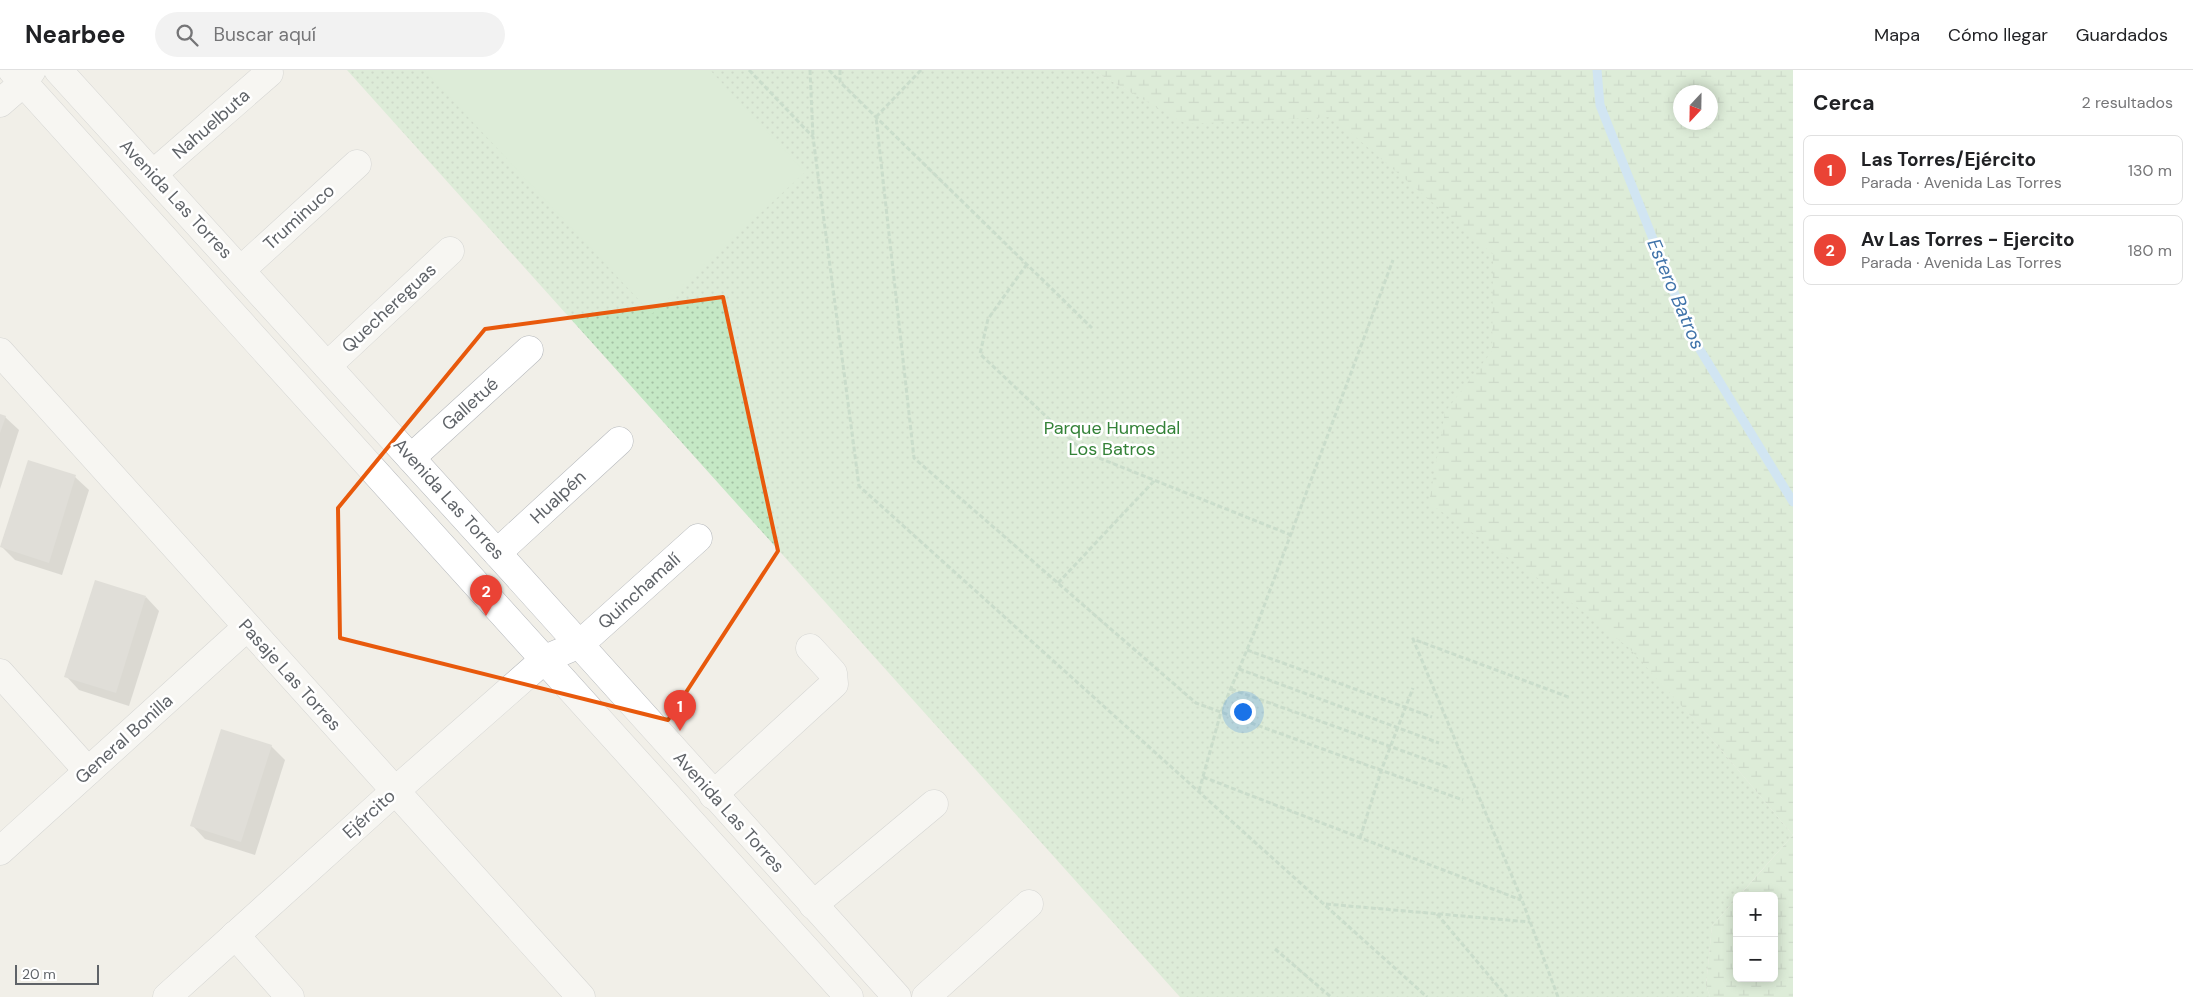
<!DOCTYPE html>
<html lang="es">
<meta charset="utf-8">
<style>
body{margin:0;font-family:"DM Sans",sans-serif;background:#f2f2f2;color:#202124}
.controls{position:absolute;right:15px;bottom:15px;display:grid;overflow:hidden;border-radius:8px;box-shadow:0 2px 12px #0003}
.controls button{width:45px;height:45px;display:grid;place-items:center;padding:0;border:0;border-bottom:1px solid #e0e0e0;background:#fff;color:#202124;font:25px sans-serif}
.compass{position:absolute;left:1673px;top:15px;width:45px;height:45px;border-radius:50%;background:#fff;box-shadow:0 2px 12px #0003;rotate:202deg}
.scale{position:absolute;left:15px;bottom:12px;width:84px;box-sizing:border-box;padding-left:5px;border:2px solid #5f6368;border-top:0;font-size:14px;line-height:18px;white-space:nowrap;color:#5f6368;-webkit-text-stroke:4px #fff;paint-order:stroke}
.you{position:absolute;left:1242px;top:641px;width:18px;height:18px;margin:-12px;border:4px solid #fff;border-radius:50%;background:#1a73e8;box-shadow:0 0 0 8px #1a73e833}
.badge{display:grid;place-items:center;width:32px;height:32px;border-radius:50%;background:#ea4335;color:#fff;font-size:16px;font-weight:700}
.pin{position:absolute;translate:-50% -41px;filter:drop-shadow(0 1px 2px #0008)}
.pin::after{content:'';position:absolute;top:26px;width:18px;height:15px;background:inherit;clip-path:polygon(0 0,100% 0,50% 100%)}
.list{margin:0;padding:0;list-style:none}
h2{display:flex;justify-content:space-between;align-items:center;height:65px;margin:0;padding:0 20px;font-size:21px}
h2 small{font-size:16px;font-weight:400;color:#757577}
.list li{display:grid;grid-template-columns:32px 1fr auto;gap:15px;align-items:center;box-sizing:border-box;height:70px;margin:0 10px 10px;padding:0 10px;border:1px solid #e0e0e0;border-radius:8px}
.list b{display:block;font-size:19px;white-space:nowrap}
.list p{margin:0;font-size:16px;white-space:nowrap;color:#757577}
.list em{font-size:16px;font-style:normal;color:#757577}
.icon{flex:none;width:28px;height:28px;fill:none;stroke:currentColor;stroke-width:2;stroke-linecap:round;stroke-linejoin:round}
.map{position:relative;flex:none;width:1793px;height:927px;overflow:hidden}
header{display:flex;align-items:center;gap:30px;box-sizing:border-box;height:70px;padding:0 25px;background:#fff;border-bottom:1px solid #e0e0e0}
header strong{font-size:24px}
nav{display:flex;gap:28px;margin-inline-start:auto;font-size:18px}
.search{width:350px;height:45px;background:#f2f2f2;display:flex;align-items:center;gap:12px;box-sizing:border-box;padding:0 18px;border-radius:28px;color:#757577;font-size:19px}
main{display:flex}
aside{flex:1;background:#fff}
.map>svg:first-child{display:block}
.grass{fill:url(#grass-dots);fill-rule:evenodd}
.wetland{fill:url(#wetland-marsh);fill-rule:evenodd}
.pitch{fill:#c5e8c5}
.shadow{fill:#0003}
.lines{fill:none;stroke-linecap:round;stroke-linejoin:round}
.stream{stroke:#aadaff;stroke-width:9}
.building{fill:#cccac5}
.minor-casing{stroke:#b5b8bc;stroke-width:29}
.path{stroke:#9cc7a9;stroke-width:3;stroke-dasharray:5 2.5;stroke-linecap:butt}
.minor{stroke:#fff;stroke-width:28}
.marked{fill:none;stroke:#e8590c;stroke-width:4;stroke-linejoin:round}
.labels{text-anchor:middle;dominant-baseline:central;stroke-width:5;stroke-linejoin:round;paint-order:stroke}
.street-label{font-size:18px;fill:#5f6368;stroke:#fff}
.park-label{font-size:18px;fill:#348238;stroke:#fff}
.water-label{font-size:19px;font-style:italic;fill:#4174aa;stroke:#fff}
</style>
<header>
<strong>Nearbee</strong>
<div class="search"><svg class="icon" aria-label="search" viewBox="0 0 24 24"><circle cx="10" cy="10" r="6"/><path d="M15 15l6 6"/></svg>Buscar aquí</div>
<nav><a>Mapa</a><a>Cómo llegar</a><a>Guardados</a></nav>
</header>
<main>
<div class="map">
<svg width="1793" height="927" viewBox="0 0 1793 927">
<defs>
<pattern id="grass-dots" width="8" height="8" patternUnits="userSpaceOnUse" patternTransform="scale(1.25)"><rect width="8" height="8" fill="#c5e8c5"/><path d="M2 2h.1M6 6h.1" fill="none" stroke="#a3c0a4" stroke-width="1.8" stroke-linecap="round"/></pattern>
<pattern id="wetland-marsh" width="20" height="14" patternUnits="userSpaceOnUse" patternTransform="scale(1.25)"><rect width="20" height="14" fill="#c5e8c5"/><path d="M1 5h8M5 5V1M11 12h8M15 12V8" fill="none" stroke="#a3c0a4"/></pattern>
</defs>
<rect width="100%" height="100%" fill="#f1efe8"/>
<!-- grass -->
<path class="grass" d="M347,0H1092L1186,53L1793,0L1639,588L1717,675L1793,765L1712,856L1706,915L1710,927H1180ZM1680,22H1710V52H1680Z"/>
<!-- wetland -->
<path class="wetland" d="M1092,0H1793V927H1710L1706,915L1712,856L1737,828V908H1774V826H1739L1793,765L1717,675L1629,578L1559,523L1429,433L1445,342L1492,281L1493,184L1332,47L1186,54ZM1710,22V52H1680V22Z"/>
<!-- pitch -->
<path class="pitch" d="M424,0H710L805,102L652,244Z"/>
<!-- shadow -->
<g class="shadow">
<path d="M0,345L5,347L19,360L0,419Z"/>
<path d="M75,407L89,420L62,505L15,490L2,477Z"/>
<path d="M146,527L159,541L129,636L79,620L66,606Z"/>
<path d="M271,676L285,690L255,785L205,769L192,755Z"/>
</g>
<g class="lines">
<!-- stream -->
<path class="stream" d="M1597,0L1600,35L1691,265L1793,432"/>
</g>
<!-- building -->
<g class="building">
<path d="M0,344L6,346L0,363Z"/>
<path d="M28,390L76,405L49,493L0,477Z"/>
<path d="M95,510L146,526L116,623L64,607Z"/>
<path d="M221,659L272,675L241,772L190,756Z"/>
</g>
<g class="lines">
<defs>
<g id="minor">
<path d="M12,0L849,927"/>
<path d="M58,0L497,483L897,927"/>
<path d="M0,33L23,13L32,0"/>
<path d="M153,104L269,3"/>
<path d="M241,200L357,94"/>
<path d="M0,282L581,927"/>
<path d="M327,296L450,181"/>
<path d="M411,388L529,280"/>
<path d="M497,483L619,371"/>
<path d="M0,603L88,701"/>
<path d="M713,725L834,614L833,603L810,578"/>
<path d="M0,781L247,557"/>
<path d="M813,835L934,734"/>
<path d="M235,865L290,927"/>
<path d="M167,927L395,721L545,589L580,574L698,468"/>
<path d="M926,927L1029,834"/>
</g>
</defs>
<!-- minor casing -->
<use href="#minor" class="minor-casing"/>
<!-- path -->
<g class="path">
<path d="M749,0L813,67L859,416L1427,927"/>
<path d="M810,0L813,67"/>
<path d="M829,0L839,11"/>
<path d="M840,0V12L1092,258"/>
<path d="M921,0L876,47L914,388L1196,633L1463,730"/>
<path d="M1027,194L988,249L980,284L1084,382L1291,465"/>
<path d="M1058,513L1154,411"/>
<path d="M1247,580L1432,647"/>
<path d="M1239,599L1439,673"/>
<path d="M1231,619L1450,698"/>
<path d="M1203,707L1521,830"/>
<path d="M1199,721L1221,642L1254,563L1393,190"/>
<path d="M1360,768L1381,701L1413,618"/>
<path d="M1326,834L1530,852"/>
<path d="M1437,844L1507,927"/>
<path d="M1275,879L1331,927"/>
<path d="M1558,927L1522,830L1413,569L1571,628"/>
</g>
<!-- minor -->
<use href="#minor" class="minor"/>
</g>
<!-- marked area -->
<path d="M0 0H1793V927H0ZM723,227L778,481L668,650L340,568L338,438L485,259Z" fill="#f1efe8" fill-opacity=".55" fill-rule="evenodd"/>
<path class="marked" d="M723,227L778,481L668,650L340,568L338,438L485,259Z"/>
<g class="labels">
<!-- street labels -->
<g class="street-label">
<text transform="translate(211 54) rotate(-41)">Nahuelbuta</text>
<text transform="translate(176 129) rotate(47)">Avenida Las Torres</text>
<text transform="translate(299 147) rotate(-42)">Truminuco</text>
<text transform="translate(389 238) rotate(-43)">Quechereguas</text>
<text transform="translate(470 334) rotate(-42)">Galletué</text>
<text transform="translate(558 427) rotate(-43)">Hualpén</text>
<text transform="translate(449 429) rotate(48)">Avenida Las Torres</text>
<text transform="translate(639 521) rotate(-42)">Quinchamalí</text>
<text transform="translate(290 605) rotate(48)">Pasaje Las Torres</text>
<text transform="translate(124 669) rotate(-42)">General Bonilla</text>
<text transform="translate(729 742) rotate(48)">Avenida Las Torres</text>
<text transform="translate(369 744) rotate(-42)">Ejército</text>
</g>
<!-- park labels -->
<g class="park-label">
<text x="1112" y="358">Parque Humedal<tspan x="1112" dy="21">Los Batros</tspan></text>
</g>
<!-- water labels -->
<g class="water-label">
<text transform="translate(1676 224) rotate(67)">Estero Batros</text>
</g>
</g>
</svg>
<div class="controls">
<button>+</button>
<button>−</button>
</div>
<svg class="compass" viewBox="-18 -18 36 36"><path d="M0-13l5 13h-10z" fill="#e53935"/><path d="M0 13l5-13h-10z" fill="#757577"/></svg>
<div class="scale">20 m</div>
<div class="you"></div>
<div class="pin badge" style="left:680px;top:661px">1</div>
<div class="pin badge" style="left:486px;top:546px">2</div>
</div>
<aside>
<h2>Cerca<small>2 resultados</small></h2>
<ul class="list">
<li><span class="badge">1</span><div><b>Las Torres/Ejército</b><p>Parada · Avenida Las Torres</p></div><em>130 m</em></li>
<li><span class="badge">2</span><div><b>Av Las Torres - Ejercito</b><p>Parada · Avenida Las Torres</p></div><em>180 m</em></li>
</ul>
</aside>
</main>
